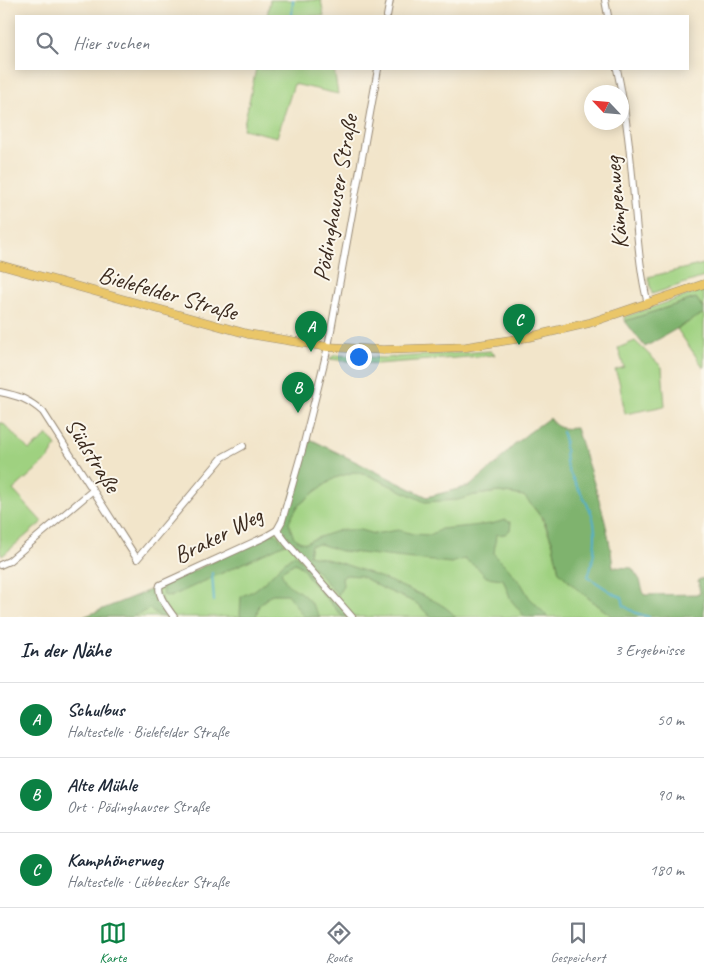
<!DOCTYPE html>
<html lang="de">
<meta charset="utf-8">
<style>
body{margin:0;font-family:Caveat,sans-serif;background:#f2f2f3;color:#1f2937}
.compass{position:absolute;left:584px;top:85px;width:45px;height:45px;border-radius:50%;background:#fff;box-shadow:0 2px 12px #0003;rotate:296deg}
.you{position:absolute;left:358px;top:356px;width:18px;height:18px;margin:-12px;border:4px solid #fff;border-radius:50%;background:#1a73e8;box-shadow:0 0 0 8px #1a73e833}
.badge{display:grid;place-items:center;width:32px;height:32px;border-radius:50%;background:#0b8043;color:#fff;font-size:16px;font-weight:700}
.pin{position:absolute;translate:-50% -41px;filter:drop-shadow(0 1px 2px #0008)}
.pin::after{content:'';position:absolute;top:26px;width:18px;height:15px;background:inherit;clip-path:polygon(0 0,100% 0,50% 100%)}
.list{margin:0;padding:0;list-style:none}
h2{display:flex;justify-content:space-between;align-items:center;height:65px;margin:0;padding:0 20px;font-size:21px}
h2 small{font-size:16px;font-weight:400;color:#747a83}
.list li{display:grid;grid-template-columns:32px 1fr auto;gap:15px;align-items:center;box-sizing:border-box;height:75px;padding:0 20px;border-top:1px solid #e0e1e3}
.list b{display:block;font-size:19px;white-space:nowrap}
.list p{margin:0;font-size:16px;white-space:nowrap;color:#747a83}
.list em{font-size:16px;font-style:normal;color:#747a83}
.icon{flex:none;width:28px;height:28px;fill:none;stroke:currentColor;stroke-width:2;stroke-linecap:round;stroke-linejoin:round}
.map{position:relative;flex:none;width:704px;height:617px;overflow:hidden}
.search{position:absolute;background:#fff;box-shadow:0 2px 12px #0003;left:15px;right:15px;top:15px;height:55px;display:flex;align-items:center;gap:12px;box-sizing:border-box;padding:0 18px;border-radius:0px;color:#747a83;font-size:19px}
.sheet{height:290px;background:#fff}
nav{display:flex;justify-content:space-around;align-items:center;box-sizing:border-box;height:70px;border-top:1px solid #e0e1e3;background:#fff;font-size:14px;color:#747a83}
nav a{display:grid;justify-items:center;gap:2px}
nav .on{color:#0b8043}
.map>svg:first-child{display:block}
.green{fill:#9fd180;stroke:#6d7e4f}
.forest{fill:#7fb36e;stroke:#5d6e46}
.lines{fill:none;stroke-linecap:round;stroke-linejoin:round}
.stream{stroke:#4eafcd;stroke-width:2}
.minor-casing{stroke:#968874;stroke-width:8}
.major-casing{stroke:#968874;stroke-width:9}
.minor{stroke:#fff;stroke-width:6}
.major{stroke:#eac669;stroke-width:8}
.labels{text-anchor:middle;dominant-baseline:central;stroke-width:4;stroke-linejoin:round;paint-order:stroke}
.street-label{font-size:24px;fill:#3b2a1e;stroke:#fbf7ec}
</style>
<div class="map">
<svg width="704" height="617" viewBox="0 0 704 617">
<rect width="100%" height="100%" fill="#fbf7ec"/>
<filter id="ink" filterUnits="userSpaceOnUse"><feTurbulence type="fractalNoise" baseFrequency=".02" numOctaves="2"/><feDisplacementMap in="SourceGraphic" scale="10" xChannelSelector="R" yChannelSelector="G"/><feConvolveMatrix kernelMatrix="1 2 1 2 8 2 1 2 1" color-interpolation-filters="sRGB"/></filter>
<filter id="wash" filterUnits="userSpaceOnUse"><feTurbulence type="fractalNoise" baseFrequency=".0096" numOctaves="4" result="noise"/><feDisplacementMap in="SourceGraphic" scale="20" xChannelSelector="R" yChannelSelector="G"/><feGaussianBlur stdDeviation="1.12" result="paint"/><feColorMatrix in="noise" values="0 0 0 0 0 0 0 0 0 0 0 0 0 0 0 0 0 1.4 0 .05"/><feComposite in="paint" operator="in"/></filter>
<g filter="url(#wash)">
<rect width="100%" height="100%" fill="#f2e5ca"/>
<!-- green -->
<g class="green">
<path d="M270,0H321L324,16H267Z"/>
<path d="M256,69H334L338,94L294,84L277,137L243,129Z"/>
<path d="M704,264V277L652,294L648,277Z"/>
<path d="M704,290V309L696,298L625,321L624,317Z"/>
<path d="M704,313V368L677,329Z"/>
<path d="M635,341L662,367L665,406L625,414L619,381L615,370L624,367L618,348Z"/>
<path d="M491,351L495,355L377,364L329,359L335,355L383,358Z"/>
<path d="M0,423H3L29,450L48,435L56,446L49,458L13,490L42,522L2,556L0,552Z"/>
<path d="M310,439L427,497L470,486L475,495L499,492L525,496L543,520L553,544L559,572L577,589L613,617H96L164,584L266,539L285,517Z"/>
</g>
<!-- forest -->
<g class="forest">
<path d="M696,298L704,309V313L645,347L625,321Z"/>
<path d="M549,418C557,429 563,429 576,428C591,476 608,517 613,567L632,568L640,580L644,595L700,594L698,580L704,578V617H613L577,589L559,572L553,544L544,520L524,496L499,492L475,495L458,500L425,502L370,476L354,472L335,478L316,491L298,506L289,522C292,534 293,541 306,543L311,540L340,530H360L374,534L398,530L413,534L430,535L441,529L491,524L506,520L511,523L510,530L505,534L496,535L494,554L505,565L522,585L529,597L548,617H525L511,600L503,579L486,577L478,568L464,559L451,563L341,551L320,544L311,545L309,555C343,562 374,574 405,588C423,596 443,602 456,617H431L416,603L384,589L361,576L346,575L342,578L343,585L338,595L278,528L285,517L310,439L427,497L470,486L496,464L512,447L527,434Z"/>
<path d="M274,532L285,544L170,597L163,595L162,586Z"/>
<path d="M295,554L351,617H343L309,579L303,568L295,563L281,571C288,590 289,583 302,594C310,600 315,609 320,617H304L287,594H272L259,605L256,617H240L241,597C246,593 251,593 256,589C270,579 280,564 295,554Z"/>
<path d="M155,588L171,617H161L150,609L132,617H83Z"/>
</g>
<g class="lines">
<!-- stream -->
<g class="stream">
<path d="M292,16L293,0"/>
<path d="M562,432C568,443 563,455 567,466C573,483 586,498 592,515C598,532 594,560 588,577L614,594L622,597L624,606L636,613L649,617"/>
<path d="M212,573L214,601"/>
</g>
</g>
</g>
<g filter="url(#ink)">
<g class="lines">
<defs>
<g id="minor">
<path d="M605,0L608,16"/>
<path d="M387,16L390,0"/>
<path d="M617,69C627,115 631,162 635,209C638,241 640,273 648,304"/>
<path d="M0,392C19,396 28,399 43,412L137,559L223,457L243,446"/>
<path d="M277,530L286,542L352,617"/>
<path d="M0,565L9,561L92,491"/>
<path d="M174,617C168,608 156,595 160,585L265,537L277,530L282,521L302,451L328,347L378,69"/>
</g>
<path id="major" d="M0,265L248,334L328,347L383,350L466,347L529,337L589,323L704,284"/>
</defs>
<!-- minor casing -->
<use href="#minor" class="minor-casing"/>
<!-- major casing -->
<use href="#major" class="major-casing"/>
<!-- minor -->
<use href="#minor" class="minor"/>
<!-- major -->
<use href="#major" class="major"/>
</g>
</g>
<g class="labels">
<!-- street labels -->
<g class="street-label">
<text transform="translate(335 198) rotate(-80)">Pödinghauser Straße</text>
<text transform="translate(616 203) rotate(-95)">Kämpenweg</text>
<text transform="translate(168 293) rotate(16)">Bielefelder Straße</text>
<text transform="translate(93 455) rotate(58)">Südstraße</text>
<text transform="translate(218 535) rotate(-27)">Braker Weg</text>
</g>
</g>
</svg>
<svg class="compass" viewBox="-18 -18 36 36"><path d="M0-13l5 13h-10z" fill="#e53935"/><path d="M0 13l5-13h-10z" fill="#747a83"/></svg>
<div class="you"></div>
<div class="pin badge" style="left:311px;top:352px">A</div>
<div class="pin badge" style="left:298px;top:413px">B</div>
<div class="pin badge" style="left:519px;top:345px">C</div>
<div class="search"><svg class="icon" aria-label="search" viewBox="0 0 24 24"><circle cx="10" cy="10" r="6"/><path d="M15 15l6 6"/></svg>Hier suchen</div>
</div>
<section class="sheet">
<h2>In der Nähe<small>3 Ergebnisse</small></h2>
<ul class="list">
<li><span class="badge">A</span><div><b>Schulbus</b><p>Haltestelle · Bielefelder Straße</p></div><em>50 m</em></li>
<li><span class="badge">B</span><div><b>Alte Mühle</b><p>Ort · Pödinghauser Straße</p></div><em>90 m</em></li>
<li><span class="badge">C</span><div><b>Kamphönerweg</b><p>Haltestelle · Lübbecker Straße</p></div><em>180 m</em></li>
</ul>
</section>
<nav>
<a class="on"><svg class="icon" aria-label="map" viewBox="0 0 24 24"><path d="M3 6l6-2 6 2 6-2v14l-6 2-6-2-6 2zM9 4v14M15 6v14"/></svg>Karte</a>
<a><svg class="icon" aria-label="directions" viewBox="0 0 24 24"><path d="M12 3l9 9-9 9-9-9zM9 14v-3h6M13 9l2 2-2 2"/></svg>Route</a>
<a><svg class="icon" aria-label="saved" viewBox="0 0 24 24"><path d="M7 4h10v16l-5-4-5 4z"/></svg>Gespeichert</a>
</nav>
